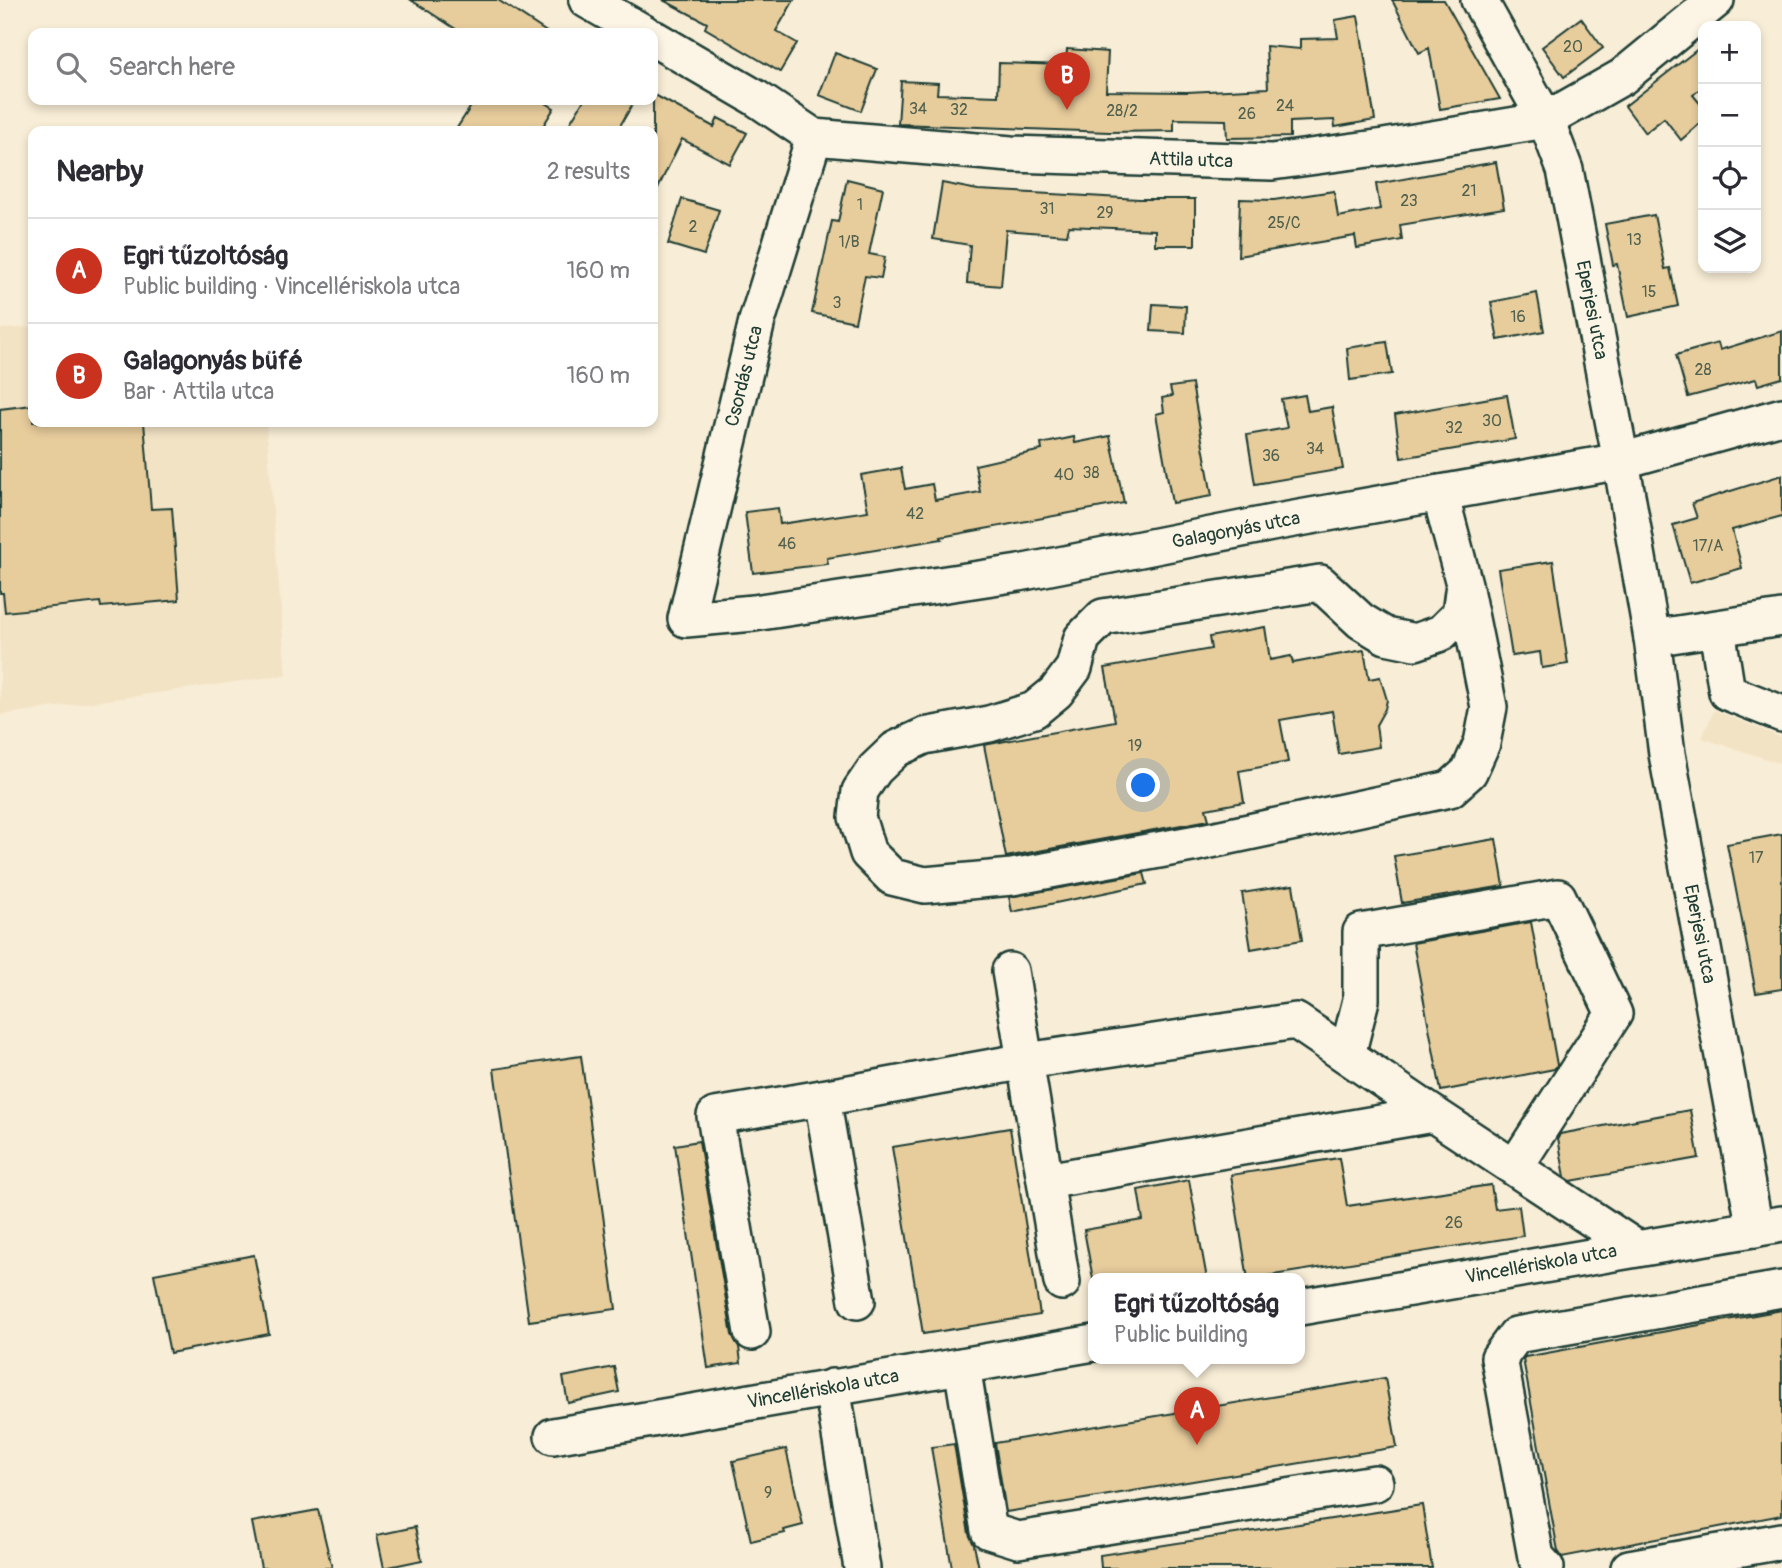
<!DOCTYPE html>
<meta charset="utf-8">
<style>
body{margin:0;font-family:Pangolin,sans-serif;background:#f7f7f7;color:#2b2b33}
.controls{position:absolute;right:21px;top:21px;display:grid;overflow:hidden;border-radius:14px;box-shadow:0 4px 10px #0003}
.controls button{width:63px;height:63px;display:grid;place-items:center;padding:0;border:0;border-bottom:2px solid #e1e1e2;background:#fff;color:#2b2b33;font:35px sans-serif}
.you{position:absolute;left:1144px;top:786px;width:24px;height:24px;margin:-18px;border:5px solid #fff;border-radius:50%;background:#1a73e8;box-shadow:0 0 0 10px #1a73e833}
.badge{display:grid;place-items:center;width:46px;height:46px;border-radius:50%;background:#c8321e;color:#fff;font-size:23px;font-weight:700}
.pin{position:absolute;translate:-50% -58px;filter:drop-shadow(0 2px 4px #0008)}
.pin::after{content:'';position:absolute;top:37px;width:24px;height:21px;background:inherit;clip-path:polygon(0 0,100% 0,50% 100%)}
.popup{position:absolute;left:1088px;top:1273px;width:217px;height:91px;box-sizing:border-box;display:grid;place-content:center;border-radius:14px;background:#fff;filter:drop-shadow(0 2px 5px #0005);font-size:23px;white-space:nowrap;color:#7c7c81}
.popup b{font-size:26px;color:#2b2b33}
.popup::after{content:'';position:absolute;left:50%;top:100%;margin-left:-14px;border:14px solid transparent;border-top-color:#fff}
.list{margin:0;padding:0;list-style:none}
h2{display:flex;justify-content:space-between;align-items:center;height:91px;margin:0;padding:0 28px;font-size:30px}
h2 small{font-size:23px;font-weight:400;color:#7c7c81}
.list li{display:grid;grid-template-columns:46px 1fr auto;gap:21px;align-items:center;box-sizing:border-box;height:105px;padding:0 28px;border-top:2px solid #e1e1e2}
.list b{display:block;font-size:26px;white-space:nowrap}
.list p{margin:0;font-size:23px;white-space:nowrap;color:#7c7c81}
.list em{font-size:23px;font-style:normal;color:#7c7c81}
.icon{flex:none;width:38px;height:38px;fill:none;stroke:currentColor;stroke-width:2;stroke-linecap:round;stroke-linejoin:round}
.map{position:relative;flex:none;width:1782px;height:1568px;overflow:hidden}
.search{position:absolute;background:#fff;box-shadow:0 4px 10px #0003;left:28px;top:28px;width:630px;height:77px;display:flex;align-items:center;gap:18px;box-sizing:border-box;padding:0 24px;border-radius:14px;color:#7c7c81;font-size:26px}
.panel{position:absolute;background:#fff;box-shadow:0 4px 10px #0003;left:28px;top:126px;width:630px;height:301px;border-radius:14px}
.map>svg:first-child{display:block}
.built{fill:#f3e3c5}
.building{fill:#e7cc9c;stroke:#1f3d34;stroke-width:2}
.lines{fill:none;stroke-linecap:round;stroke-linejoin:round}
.minor-casing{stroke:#1f3d34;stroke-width:40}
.minor{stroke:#fcf5e5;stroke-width:35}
.labels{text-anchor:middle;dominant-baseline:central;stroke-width:5;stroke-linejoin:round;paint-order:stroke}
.number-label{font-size:16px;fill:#51614e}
.street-label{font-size:19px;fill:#1f3d34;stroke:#fcf5e5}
</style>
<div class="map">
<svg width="1782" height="1568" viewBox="0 0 1782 1568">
<rect width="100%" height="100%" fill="#f8edd6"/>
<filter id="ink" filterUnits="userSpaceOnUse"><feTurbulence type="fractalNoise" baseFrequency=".0143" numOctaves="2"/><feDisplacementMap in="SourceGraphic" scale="14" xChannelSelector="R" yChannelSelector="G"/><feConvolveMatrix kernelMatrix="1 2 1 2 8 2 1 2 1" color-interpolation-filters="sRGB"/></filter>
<g filter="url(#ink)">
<!-- built -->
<g class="built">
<path d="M33,327V422H266L286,675L0,715V329Z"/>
<path d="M1714,710L1782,738V764L1702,738Z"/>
</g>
<!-- building -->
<g class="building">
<path d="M411,0H498L548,33H462Z"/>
<path d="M663,0H794L776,31L797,43L780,72L705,28L707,23Z"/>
<path d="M1392,0H1444L1500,99L1440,109L1429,48L1419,53Z"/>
<path d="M1358,16L1375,120L1335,127L1334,120L1290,122V137L1227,138L1226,120L1174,119V131L1109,132L898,124L901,81L938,83L937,94L998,96L999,63L1066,65L1067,49L1108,52L1106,91L1187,92L1268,88L1266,46L1300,49V39L1338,38L1335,20Z"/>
<path d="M1581,18L1603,48L1564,77L1542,47Z"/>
<path d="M1703,45V86L1693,95L1703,107V121L1681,140L1664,118L1645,133L1625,106Z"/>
<path d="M835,53L877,69L861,111L819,95Z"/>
<path d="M653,94L714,127L718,118L747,133L730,164L682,139L653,198Z"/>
<path d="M475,100H541L554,108L540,131H455Z"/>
<path d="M584,100H635L617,131H565Z"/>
<path d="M1496,162L1504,208L1400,225L1402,240L1357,248L1355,236L1238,256L1240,199L1274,200L1334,191L1338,217L1380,209L1376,184Z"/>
<path d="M847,179L883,188L869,254L885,257L881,278L865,276L855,322L812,313L832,221L838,222Z"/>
<path d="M942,183L978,190L1070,195L1139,199H1195V245H1155V230L1069,226L1067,235L1006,230L1001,286L967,283L970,245L933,239Z"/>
<path d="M682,199L719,210L704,255L668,244Z"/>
<path d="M1654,215L1665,269L1670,268L1678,306L1628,317L1617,264L1613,265L1605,224Z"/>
<path d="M1537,293L1544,331L1498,340L1491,302Z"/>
<path d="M1153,304L1186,306L1185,333L1151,331Z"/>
<path d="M1782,331V378L1758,385L1756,379L1688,397L1676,355L1718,343L1720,350Z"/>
<path d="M1387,342L1392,374L1350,380L1347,348Z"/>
<path d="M1192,384L1212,496L1172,503L1156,414L1164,412L1162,398L1172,396L1170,387Z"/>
<path d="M1305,395L1308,411L1332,407L1343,469L1255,484L1247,435L1287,428L1281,399Z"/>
<path d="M1507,395L1515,439L1401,458L1395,415Z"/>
<path d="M33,405V422H144L151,509L172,508L179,600L101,607L100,602L5,612L3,593H0V409Z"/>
<path d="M1110,436L1124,503L941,537L942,539L827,558L828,564L753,573L745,512L778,508L780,524L868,511L861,475L901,468L905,489L932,484L935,500L980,492L975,465L1042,450L1041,444L1074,437L1075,443Z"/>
<path d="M1782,475V516L1732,530L1742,568L1690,583L1673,525L1697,518L1692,503Z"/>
<path d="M1553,561L1568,664L1542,668L1540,652L1512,656L1498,569Z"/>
<path d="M1265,627L1270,660L1291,656L1293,663L1364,650L1369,679L1380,677L1387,700L1385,709L1376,725L1379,747L1339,754L1332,711L1280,720L1288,762L1239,771L1244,802L1206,809L1209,820L1006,857L984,745L1115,721L1105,668L1211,649L1209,637Z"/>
<path d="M1782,834V989L1756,993L1727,844Z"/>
<path d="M1496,839L1504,886L1402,903L1394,856Z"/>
<path d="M1144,873L1147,884L1012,912L1009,897Z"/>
<path d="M1293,885L1302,940L1251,949L1242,893Z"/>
<path d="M1531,922L1557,1065L1554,1069L1441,1091L1413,943Z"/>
<path d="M581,1056L616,1309L529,1321L494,1069Z"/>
<path d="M1690,1110L1699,1158L1571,1181L1565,1177L1558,1138L1560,1134Z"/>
<path d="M1010,1128L1040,1315L923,1334L892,1147Z"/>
<path d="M699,1141L732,1335L739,1347L741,1363L708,1368L675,1145Z"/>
<path d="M1339,1158L1347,1206L1491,1185L1495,1209L1519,1206L1523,1236L1248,1279L1231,1175Z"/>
<path d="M1189,1180L1207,1279H1093L1084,1230L1143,1220L1138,1190Z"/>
<path d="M254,1255L269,1334L170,1353L154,1274Z"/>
<path d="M1782,1310V1515L1562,1557L1558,1551L1523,1359L1525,1357Z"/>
<path d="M614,1367L619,1392L568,1403L563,1377Z"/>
<path d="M1385,1378L1397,1447L1006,1512L995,1443Z"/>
<path d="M954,1444L969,1534L974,1545L979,1568H952L931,1447Z"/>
<path d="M786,1449L803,1525L784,1530L785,1533L751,1541L733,1461Z"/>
<path d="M1422,1505L1432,1568H1101L1100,1555Z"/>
<path d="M318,1510L332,1568H261L252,1522Z"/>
<path d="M415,1527L422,1560L384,1568L377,1535Z"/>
</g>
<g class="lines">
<defs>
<g id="minor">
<path d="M587,0L644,33"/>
<path d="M1479,0L1546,120L1565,170L1621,461L1652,638L1667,754L1755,1229"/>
<path d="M653,38L756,98L814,137L1011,154L1272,162L1384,147L1546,120L1622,77L1716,0"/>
<path d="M814,137L757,321L686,619L754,613L1019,573L1277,522L1621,461L1782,416"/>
<path d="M1440,493L1464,584L1460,614L1441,633L1415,642L1386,636L1361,621L1320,583L1103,617L1082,638L1074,668L1056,692L1034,710L989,724L924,736L896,749L875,769L860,791L857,817L868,853L892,877L925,885L1012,877L1197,843L1450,789L1469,772L1482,743L1489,707L1464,584"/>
<path d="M1717,629L1727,692L1782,714"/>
<path d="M1652,638L1782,618"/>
<path d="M1010,971L1062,1282"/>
<path d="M1347,1055L1361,1000V932L1558,897L1614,1014L1515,1167"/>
<path d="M1046,1181L1433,1114"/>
<path d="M857,1301L822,1098L1026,1061L1296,1021L1433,1114L1636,1248"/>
<path d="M1300,1307L1782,1224"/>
<path d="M752,1332L715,1116L822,1098"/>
<path d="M962,1366L989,1531L1018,1540L1375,1483"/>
<path d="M832,1387L862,1568"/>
<path d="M553,1436L1094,1343"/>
<path d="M1546,1568L1536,1557L1499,1358L1516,1335L1782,1289"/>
<path d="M1629,1568L1782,1541"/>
</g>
</defs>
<!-- minor casing -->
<use href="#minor" class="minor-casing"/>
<!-- minor -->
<use href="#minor" class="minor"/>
</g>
</g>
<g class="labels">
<!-- number labels -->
<g class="number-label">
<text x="1573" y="47">20</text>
<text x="1285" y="106">24</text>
<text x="918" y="109">34</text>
<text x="959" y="110">32</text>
<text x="1122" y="111">28/2</text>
<text x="1247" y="114">26</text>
<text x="1469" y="191">21</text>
<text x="1409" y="201">23</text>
<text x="860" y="205">1</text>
<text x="1047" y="209">31</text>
<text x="1105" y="213">29</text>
<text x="1284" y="223">25/C</text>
<text x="693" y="227">2</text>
<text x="1634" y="240">13</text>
<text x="849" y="242">1/B</text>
<text x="1649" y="292">15</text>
<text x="837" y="303">3</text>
<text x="1518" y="317">16</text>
<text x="1703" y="370">28</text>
<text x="1492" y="421">30</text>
<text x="1454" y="428">32</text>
<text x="1315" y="449">34</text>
<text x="1271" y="456">36</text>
<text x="1091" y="473">38</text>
<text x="1064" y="475">40</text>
<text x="915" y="514">42</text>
<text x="787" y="544">46</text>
<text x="1708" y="546">17/A</text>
<text x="1135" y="746">19</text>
<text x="1756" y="858">17</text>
<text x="1454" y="1223">26</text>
<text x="768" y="1493">9</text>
</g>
<!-- street labels -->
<g class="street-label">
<text transform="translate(1191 160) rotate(2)">Attila utca</text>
<text transform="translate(1592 310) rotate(79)">Eperjesi utca</text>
<text transform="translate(744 376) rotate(-76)">Csordás utca</text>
<text transform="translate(1236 530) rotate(-11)">Galagonyás utca</text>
<text transform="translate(1700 934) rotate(79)">Eperjesi utca</text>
<text transform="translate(1541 1264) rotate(-10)">Vincellériskola utca</text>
<text transform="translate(823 1389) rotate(-10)">Vincellériskola utca</text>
</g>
</g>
</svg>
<div class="controls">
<button>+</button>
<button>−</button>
<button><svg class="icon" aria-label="locate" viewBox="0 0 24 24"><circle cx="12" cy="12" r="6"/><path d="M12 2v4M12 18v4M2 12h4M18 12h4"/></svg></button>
<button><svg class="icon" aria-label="layers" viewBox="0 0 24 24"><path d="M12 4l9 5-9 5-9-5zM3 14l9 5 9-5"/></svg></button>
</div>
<div class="you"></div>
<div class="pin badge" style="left:1197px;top:1445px">A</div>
<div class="popup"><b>Egri tűzoltóság</b>Public building</div>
<div class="pin badge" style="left:1067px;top:110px">B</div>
<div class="search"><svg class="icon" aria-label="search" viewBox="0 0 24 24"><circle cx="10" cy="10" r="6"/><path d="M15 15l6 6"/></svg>Search here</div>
<section class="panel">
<h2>Nearby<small>2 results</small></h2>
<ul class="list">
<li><span class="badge">A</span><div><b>Egri tűzoltóság</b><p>Public building · Vincellériskola utca</p></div><em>160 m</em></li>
<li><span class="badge">B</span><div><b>Galagonyás büfé</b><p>Bar · Attila utca</p></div><em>160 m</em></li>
</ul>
</section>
</div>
